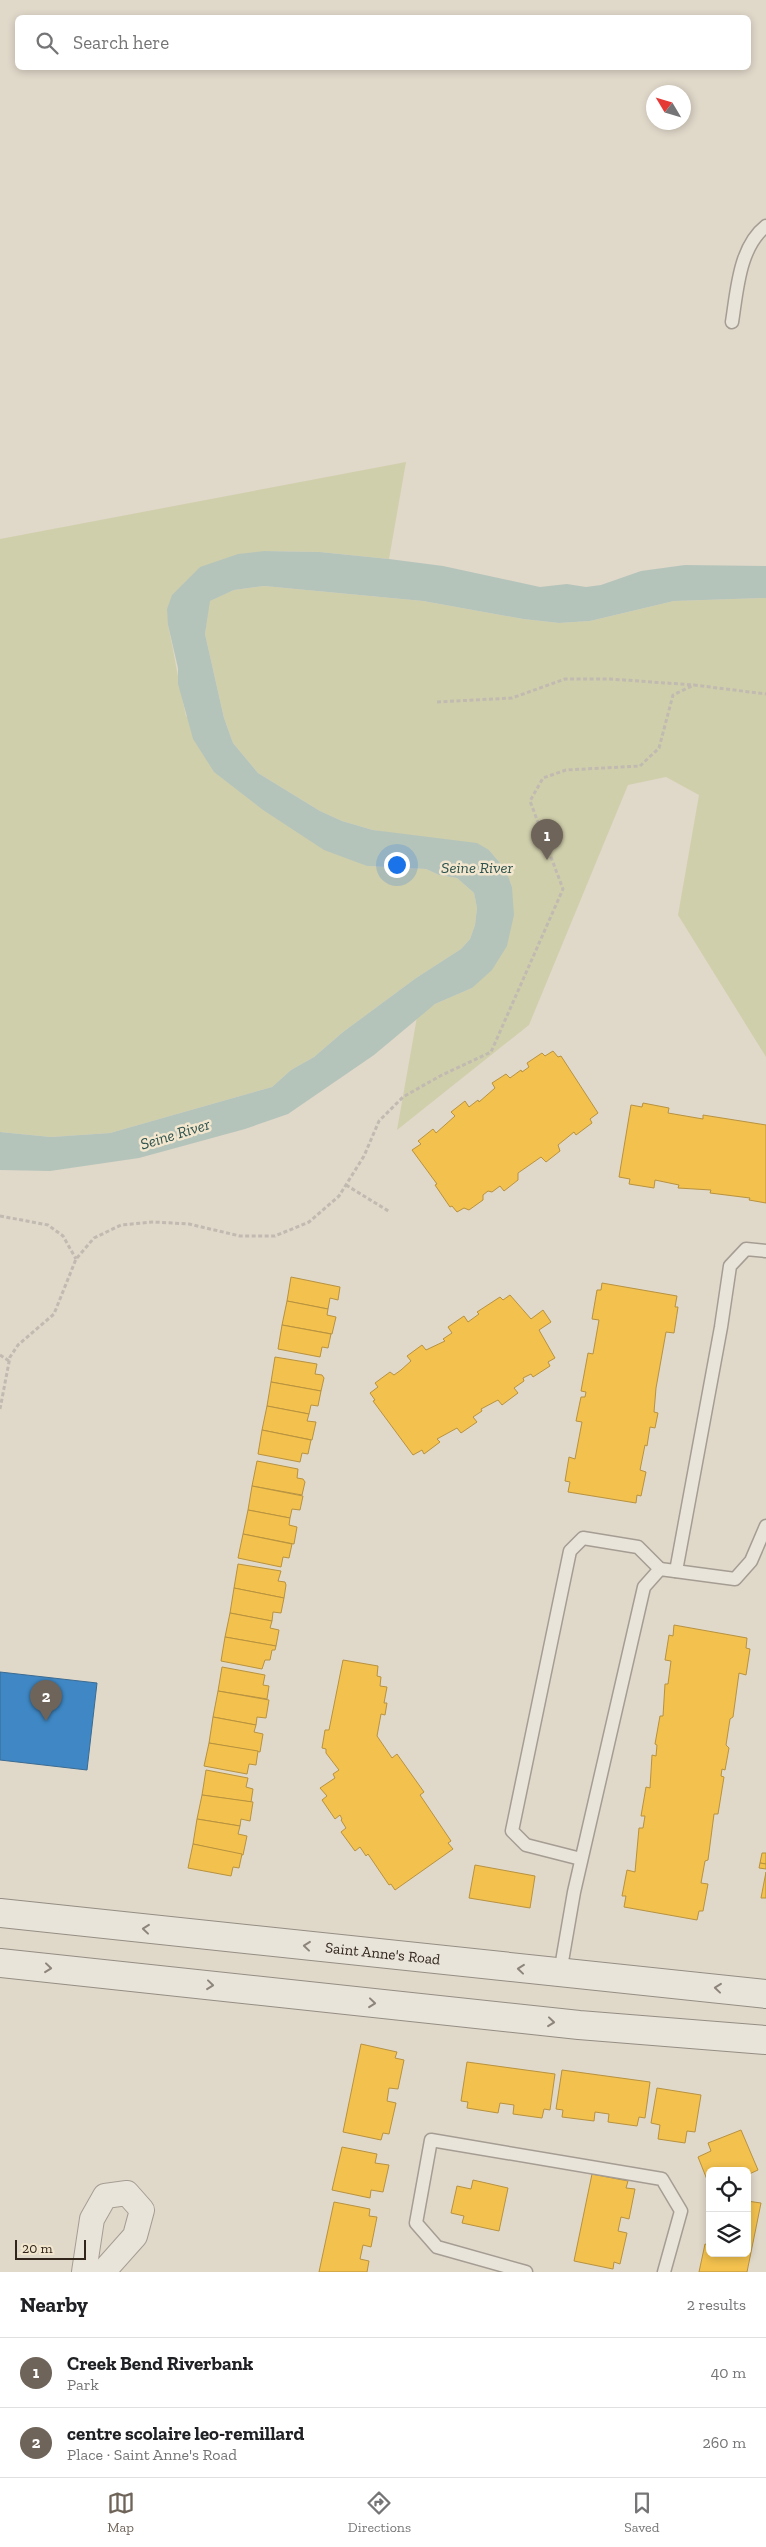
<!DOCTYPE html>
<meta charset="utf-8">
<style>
body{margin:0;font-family:"Zilla Slab",serif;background:#f2f2f2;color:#202124}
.controls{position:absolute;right:15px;bottom:15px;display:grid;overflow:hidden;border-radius:8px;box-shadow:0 2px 8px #0003}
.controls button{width:45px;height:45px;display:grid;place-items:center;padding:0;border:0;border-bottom:1px solid #e0e0e0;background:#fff;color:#202124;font:25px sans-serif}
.compass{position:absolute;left:646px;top:85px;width:45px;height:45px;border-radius:50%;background:#fff;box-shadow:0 2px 8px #0003;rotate:308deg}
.scale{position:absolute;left:15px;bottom:12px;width:71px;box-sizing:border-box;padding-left:5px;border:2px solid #32261c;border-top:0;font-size:14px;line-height:18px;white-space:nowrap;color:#32261c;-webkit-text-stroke:4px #f2e7ce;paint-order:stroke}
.you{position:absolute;left:396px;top:864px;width:18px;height:18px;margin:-12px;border:4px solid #fff;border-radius:50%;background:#1a73e8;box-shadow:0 0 0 8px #1a73e833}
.badge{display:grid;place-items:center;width:32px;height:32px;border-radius:50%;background:#6f6459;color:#fff;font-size:16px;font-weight:700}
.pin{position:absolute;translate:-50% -41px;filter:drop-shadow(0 1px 2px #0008)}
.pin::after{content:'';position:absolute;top:26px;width:18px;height:15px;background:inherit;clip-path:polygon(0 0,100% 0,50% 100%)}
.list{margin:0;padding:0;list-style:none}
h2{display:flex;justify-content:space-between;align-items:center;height:65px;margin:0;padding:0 20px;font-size:21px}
h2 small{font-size:16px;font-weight:400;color:#757577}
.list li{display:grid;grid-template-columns:32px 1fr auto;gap:15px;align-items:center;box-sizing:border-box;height:70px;padding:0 20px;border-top:1px solid #e0e0e0}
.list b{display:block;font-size:19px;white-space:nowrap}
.list p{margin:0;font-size:16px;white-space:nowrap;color:#757577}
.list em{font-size:16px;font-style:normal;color:#757577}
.icon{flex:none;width:28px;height:28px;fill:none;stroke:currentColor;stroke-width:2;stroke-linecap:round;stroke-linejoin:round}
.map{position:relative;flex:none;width:766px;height:2272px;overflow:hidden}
.search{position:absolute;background:#fff;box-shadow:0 2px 8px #0003;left:15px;right:15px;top:15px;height:55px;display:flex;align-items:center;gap:12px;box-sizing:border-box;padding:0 18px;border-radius:8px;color:#757577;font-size:19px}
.sheet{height:205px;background:#fff}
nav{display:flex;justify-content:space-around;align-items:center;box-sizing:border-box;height:70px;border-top:1px solid #e0e0e0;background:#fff;font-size:14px;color:#757577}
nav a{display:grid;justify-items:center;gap:2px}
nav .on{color:#6f6459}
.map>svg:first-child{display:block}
.green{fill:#d0cfac}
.water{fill:#b5c4ba}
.homes{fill:#f2c14e;stroke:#b8923f}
.schools{fill:#3f88c5;stroke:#3b6b92}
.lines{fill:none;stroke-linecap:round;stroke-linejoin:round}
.lane-casing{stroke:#a59d93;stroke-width:15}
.street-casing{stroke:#a59d93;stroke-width:26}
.secondary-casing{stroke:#948d83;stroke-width:30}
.path{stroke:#c1bab1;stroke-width:3;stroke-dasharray:4 2.5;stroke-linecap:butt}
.lane{stroke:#e8e4da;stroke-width:12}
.street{stroke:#e8e4da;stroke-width:24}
.secondary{stroke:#e8e4da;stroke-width:28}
.oneway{stroke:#8d857b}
.labels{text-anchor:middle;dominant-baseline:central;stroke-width:5;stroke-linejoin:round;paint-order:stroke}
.street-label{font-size:15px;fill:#32261c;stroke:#f2e7ce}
.water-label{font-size:16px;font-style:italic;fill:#2c514d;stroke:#f2e7ce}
</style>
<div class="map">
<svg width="766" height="2272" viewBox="0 0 766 2272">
<rect width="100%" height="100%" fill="#e0d8c9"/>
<!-- green -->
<g class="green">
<path d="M406,462L389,559L320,552L264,551L168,625C175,656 179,686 186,716L367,866L426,869L439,875L457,878L474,893L477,908L475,925L470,939L461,949L416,978L343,1032L314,1057L291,1070L272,1087L110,1133L51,1137L0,1132V539Z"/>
<path d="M264,586L423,601L523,619L559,623L590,621L674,601L766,598V1057L678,915L699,795L666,777L628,785L529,1025L397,1130L417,1017L435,1004L472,988L512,887L506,870L489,850L373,830L342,821L320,811L258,773L233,743L224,718L205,634L209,601L234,590Z"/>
</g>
<!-- water -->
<path class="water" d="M264,551L320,552L389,559L443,566L540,587L567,584L586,587L601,585L641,571L685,565L766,566V598L674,601L590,621L559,623L523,619L423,601L264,586L234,590L210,601L205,634L224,718L233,743L258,773L320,811L342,821L373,830L477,843L489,850L506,870L512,887L514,915L507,946L492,970L472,988L435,1004L374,1055L288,1114L245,1129L139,1158L50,1171L0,1170V1132L51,1137L110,1133L272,1087L291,1070L314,1057L343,1032L416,978L461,949L470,939L475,925L477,908L474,893L457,878L439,875L426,869L367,866L324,850L263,810L214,772L193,739L178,684V668L168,625L167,609L172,595L200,567L238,554Z"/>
<!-- homes -->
<g class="homes">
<path d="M553,1051L558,1057L561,1056L598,1113L590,1119L592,1123L576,1135L574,1132L558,1145L560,1151L546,1162L541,1157L518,1173V1180L504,1191L500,1186L492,1192L488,1191L483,1195V1200L469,1210L464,1208L457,1212L452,1206L450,1207L435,1185L437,1184L412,1150L421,1144L418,1141L433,1129L436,1133L455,1116L451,1112L465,1101L469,1107L478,1100L479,1102L495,1088L492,1083L506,1074L510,1078L521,1070L522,1072L529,1067L527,1063L542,1053L545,1056Z"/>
<path d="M643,1103L669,1108L668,1113L703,1119V1115L766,1125V1203L749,1200L750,1198L710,1193L711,1190L678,1188L679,1185L655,1180L654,1188L629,1184L630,1179L619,1177L631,1105L642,1107Z"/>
<path d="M291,1277L340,1287L338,1300L330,1298L328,1309L287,1301Z"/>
<path d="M602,1283L677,1296L675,1307H678L674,1333L666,1332L656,1388L654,1412L658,1413L655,1428L650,1427L647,1446L645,1445L640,1470L646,1472L641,1496L637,1495L636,1503L568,1492L570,1482L565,1481L569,1457L575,1459L582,1422L576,1421L581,1397H585L586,1392L581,1391L588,1353L593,1354L599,1320L592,1319L597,1290H601Z"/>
<path d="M510,1295L531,1319L543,1310L551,1322L539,1330L555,1358L548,1362L550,1366L533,1377L531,1374L523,1378L524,1381L514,1388L518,1393L502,1405L498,1400L481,1409L482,1411L473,1417L477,1422L461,1433L457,1428L437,1439L440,1442L424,1454L422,1450L413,1455L373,1401L375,1400L370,1393L378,1387L375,1383L390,1372L394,1375L401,1370L411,1361L407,1356L422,1345L426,1350L445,1341L443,1339L452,1333L448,1327L464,1316L468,1322L479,1314L477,1312L500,1297L503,1300Z"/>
<path d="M287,1301L328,1309L327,1315L336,1317L332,1334L282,1325Z"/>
<path d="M282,1325L331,1334L328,1348L322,1347L320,1357L278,1349Z"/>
<path d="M275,1357L317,1364L315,1374L322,1375L324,1378L321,1391L271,1382Z"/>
<path d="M271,1382L321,1391L318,1406L311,1405L309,1414L267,1406Z"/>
<path d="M267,1406L309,1414L307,1421L316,1422L312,1440L262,1430Z"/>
<path d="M262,1430L311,1440L308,1454L302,1453L300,1462L258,1454Z"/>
<path d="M257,1461L298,1469L297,1478L303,1479L305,1482L302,1495L252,1486Z"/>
<path d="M252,1486L303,1496L300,1510L292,1509L290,1518L248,1510Z"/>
<path d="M248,1510L290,1518L289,1525L297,1527L294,1544L243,1534Z"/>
<path d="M243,1534L292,1544L289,1558L283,1557L281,1567L238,1558Z"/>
<path d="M238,1564L281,1571L278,1581L285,1582L286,1585L284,1598L234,1588Z"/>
<path d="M234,1588L284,1598L281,1613L273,1612L272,1621L230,1613Z"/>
<path d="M230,1613L272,1621L270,1628L279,1630L276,1646L225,1637Z"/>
<path d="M674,1625L747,1638L746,1648L750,1649L746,1675L739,1673L733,1717L730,1719L726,1745L729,1748L725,1770L722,1769L721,1776L724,1777L718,1814H714L708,1860L705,1861L701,1883L708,1884L703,1911H699L697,1920L624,1907L626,1896H622L627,1870L635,1872L639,1828H643L645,1816H641L646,1787L650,1788L652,1755L656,1756L657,1745L655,1744L660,1716H663L665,1684H668L671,1661L665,1660L669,1635L673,1636Z"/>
<path d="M225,1637L276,1646L275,1650H272L270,1660H265L262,1669L221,1661Z"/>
<path d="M343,1660L378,1666L377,1676L381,1677L380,1686L387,1687L384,1703H387L385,1715L381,1714L377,1736L392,1758L397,1754L424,1792L420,1795L451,1841L448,1843L453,1849L395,1890L391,1884L389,1885L368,1854L366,1856L360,1847L355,1851L341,1832L346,1828L341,1820L342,1819L340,1815L335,1819L322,1800L327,1796L320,1788L335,1778L333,1774L339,1770L326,1753V1749L322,1748L325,1730H329Z"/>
<path d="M222,1667L265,1675L263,1685L269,1686L267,1699L218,1691Z"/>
<path d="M218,1691L269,1700L266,1718L257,1717L256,1725L213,1717Z"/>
<path d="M213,1717L256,1725L254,1732L263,1734L260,1752L209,1743Z"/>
<path d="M209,1743L258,1751L256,1765L249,1764L247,1774L204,1766Z"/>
<path d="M206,1770L248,1778L246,1787L253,1789L251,1802L202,1795Z"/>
<path d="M202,1795L253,1802L250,1821L241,1819L240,1826L197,1819Z"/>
<path d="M197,1819L240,1826L238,1834L247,1836L243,1855L193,1844Z"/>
<path d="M193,1844L242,1854L239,1868L233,1867L231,1876L188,1868Z"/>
<path d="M762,1853H766V1864L760,1863Z"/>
<path d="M760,1863L766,1864V1869L759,1868Z"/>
<path d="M475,1865L535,1876L530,1908L469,1898Z"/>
<path d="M766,1872V1898H761Z"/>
<path d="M361,2044L397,2052L395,2058L404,2060L398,2089L389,2088L387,2101L396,2103L389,2134L383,2133L381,2140L343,2132Z"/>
<path d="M467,2062L555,2074L550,2110L544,2109L542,2118L513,2114L514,2105L500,2103L498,2113L467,2108L468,2102L461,2101Z"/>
<path d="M562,2070L650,2082L645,2118L639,2117L637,2126L608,2122L609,2114L595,2112L594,2121L562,2117L563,2110L556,2109Z"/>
<path d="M657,2088L701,2095L695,2132L687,2131L685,2143L658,2139L660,2125L651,2123Z"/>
<path d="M741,2130L758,2170L747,2175V2171H710L708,2182L698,2157L711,2151L708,2143Z"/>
<path d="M342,2147L377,2154L375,2163L389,2165L383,2192L371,2190L370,2198L332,2190Z"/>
<path d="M592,2174L628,2181L626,2188L635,2189L629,2219L621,2217L618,2231L627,2233L620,2264L614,2262L613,2269L574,2261Z"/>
<path d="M473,2180L508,2188L499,2231L462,2223L464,2216L451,2213L457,2186L471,2189Z"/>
<path d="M747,2201L761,2203L747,2272H699L705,2244L710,2245V2253H747Z"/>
<path d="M334,2202L370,2209L369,2216L377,2217L371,2247L363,2245L360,2259L369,2261L367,2272H319Z"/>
</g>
<!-- schools -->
<path class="schools" d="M0,1672L97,1683L87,1770L0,1760Z"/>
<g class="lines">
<defs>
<g id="lane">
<path d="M732,322C737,291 739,247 766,226"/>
<path d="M676,1571L721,1327L730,1266L746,1249L766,1251"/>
<path d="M581,1859L526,1845L512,1831L570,1551L583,1538L638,1547L660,1569"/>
<path d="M560,1973L574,1892L644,1587L660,1569L735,1579L751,1561L766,1526"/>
<path d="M526,2272L437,2247L416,2223L431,2140L662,2179L681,2211L664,2272"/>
</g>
<path id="street" d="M84,2272L92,2219L105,2196L127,2193L142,2210L135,2236L103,2272"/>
<g id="secondary">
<path id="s1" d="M0,1913L766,1994"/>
<path d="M0,1963L579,2025L766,2040"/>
</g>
</defs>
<!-- lane casing -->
<use href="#lane" class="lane-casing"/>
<!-- street casing -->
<use href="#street" class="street-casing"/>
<!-- secondary casing -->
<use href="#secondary" class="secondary-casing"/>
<!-- path -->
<g class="path">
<path d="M437,702L512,698L565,679H610L694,685"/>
<path d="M346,1185L390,1212"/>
<path d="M0,1216L48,1225L63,1236L76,1259"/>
<path d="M0,1355L9,1361"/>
<path d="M0,1409L10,1357L18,1345L54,1314L76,1259L94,1238L121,1225L153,1222L189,1224L240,1236H275L309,1222L339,1196L364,1156L379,1121L403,1097L440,1076L491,1052L563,889L530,801L543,778L566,770L640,766L659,748L673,695L694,685L766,694"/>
</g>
<!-- lane -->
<use href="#lane" class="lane"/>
<!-- street -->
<use href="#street" class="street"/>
<!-- secondary -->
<use href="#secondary" class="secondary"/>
</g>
<!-- one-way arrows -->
<defs><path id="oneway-chevron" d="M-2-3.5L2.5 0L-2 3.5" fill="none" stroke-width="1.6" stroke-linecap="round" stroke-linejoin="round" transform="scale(1.25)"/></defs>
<g class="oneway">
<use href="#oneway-chevron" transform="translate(146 1929) rotate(-174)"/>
<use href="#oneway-chevron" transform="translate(307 1946) rotate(-174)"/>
<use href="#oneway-chevron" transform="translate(48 1968) rotate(6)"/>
<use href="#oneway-chevron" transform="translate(521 1969) rotate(-174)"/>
<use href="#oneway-chevron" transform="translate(210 1985) rotate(6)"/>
<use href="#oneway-chevron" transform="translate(718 1988) rotate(-174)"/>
<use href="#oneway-chevron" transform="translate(372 2003) rotate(6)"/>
<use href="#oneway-chevron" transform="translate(551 2022) rotate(6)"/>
</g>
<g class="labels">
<!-- street labels -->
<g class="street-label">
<text stroke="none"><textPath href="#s1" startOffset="385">Saint Anne's Road</textPath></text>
</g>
<!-- water labels -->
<g class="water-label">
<text x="477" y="867">Seine River</text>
<text transform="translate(175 1134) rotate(-17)">Seine River</text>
</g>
</g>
</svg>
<div class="controls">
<button><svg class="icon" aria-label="locate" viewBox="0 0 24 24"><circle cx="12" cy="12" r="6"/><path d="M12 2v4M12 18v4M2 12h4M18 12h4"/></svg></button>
<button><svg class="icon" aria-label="layers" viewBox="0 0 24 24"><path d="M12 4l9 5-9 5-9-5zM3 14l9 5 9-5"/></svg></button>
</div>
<svg class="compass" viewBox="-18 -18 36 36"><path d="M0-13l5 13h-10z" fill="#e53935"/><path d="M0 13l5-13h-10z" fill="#757577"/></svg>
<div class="scale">20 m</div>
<div class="you"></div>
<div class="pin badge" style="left:547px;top:860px">1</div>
<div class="pin badge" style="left:46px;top:1721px">2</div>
<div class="search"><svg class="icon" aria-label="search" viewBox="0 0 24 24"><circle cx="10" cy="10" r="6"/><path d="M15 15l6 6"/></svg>Search here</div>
</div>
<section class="sheet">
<h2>Nearby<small>2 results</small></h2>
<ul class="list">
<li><span class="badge">1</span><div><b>Creek Bend Riverbank</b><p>Park</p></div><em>40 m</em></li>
<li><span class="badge">2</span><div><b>centre scolaire leo-remillard</b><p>Place · Saint Anne's Road</p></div><em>260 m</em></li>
</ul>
</section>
<nav>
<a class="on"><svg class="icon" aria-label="map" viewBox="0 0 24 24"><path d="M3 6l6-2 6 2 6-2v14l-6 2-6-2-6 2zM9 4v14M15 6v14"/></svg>Map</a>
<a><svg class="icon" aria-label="directions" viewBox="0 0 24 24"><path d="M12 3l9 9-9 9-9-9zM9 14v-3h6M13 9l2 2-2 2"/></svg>Directions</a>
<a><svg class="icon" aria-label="saved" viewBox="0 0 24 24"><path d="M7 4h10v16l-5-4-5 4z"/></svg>Saved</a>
</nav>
